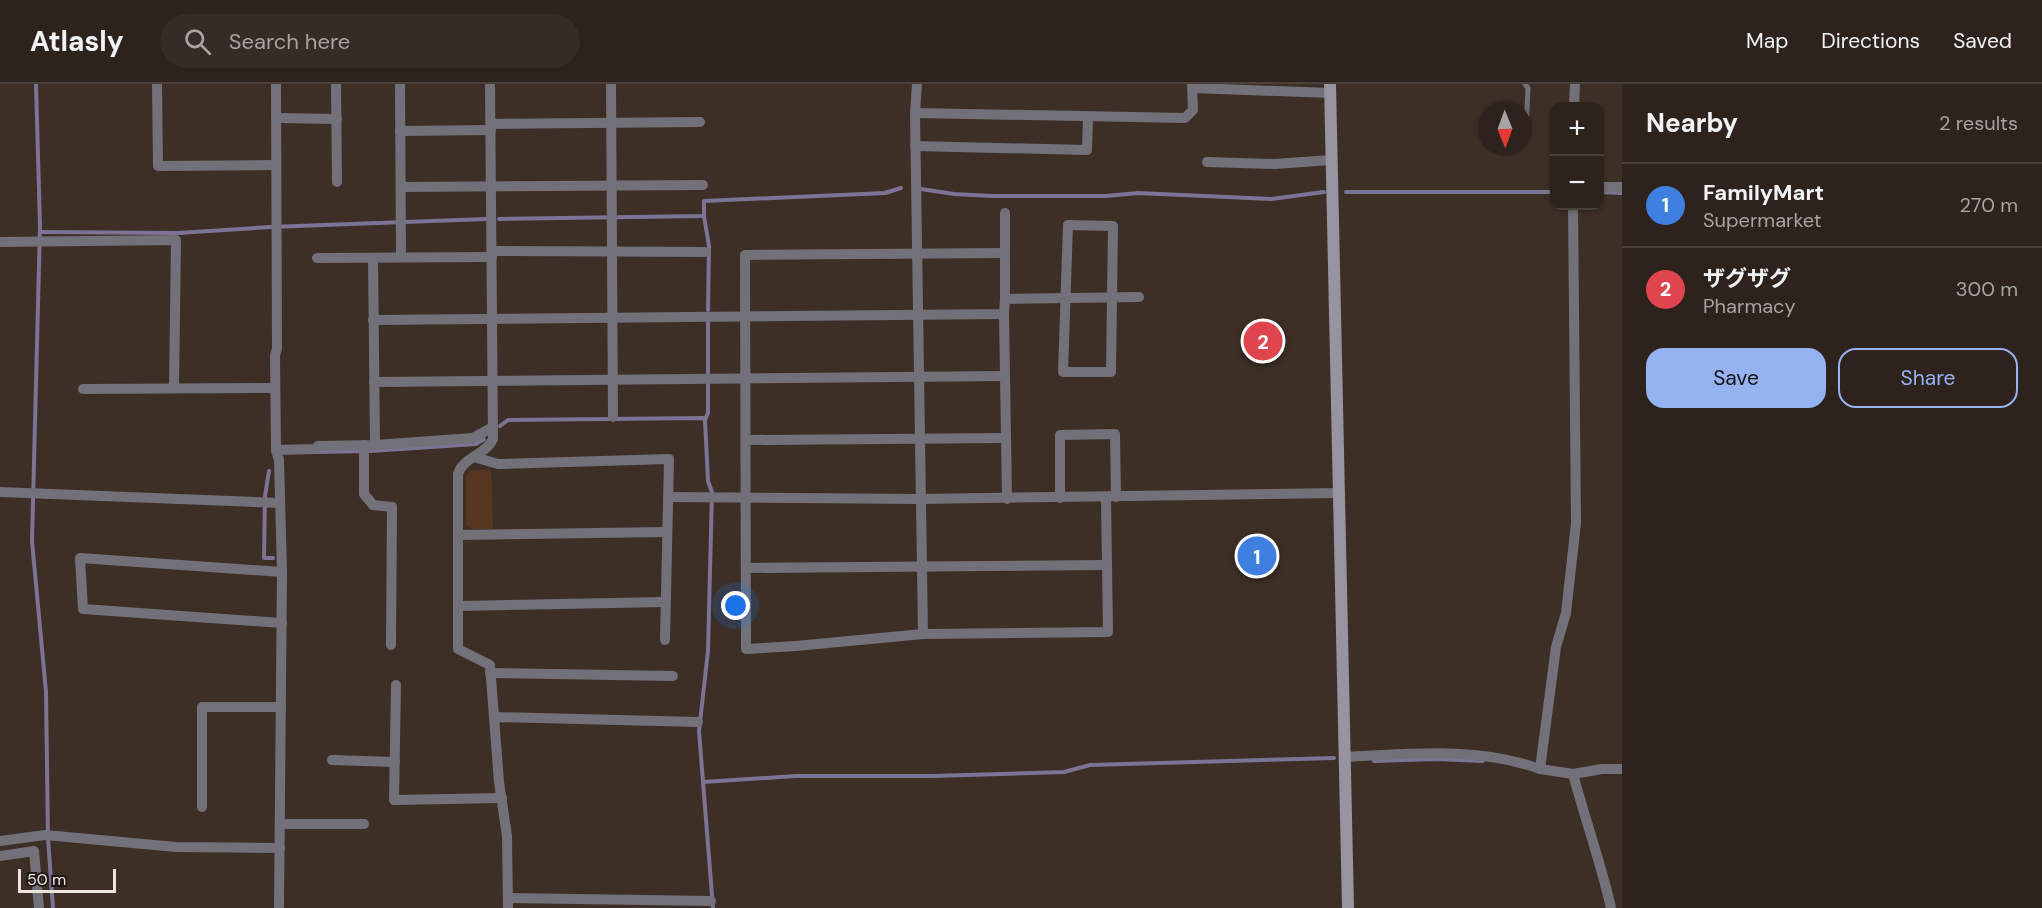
<!DOCTYPE html>
<meta charset="utf-8">
<style>
body{margin:0;font-family:"DM Sans","Noto Sans JP",sans-serif;background:#362b25;color:#f1f3f6}
.controls{position:absolute;right:18px;top:18px;display:grid;overflow:hidden;border-radius:12px;box-shadow:0 2px 4px #0004}
.controls button{width:54px;height:54px;display:grid;place-items:center;padding:0;border:0;border-bottom:2px solid #49403b;background:#2e231c;color:#f1f3f6;font:30px sans-serif}
.compass{position:absolute;left:1478px;top:18px;width:54px;height:54px;border-radius:50%;background:#2e231c;box-shadow:0 2px 4px #0004;rotate:179deg}
.scale{position:absolute;left:18px;bottom:15px;width:98px;box-sizing:border-box;padding-left:6px;border:3px solid #ede4de;border-top:0;font-size:16px;line-height:21px;white-space:nowrap;color:#ede4de;-webkit-text-stroke:4px #1f1915;paint-order:stroke}
.you{position:absolute;left:736px;top:522px;width:21px;height:21px;margin:-15px;border:4px solid #fff;border-radius:50%;background:#1a73e8;box-shadow:0 0 0 9px #1a73e833}
.badge{display:grid;place-items:center;width:39px;height:39px;border-radius:50%;background:#95b2f1;color:#fff;font-size:20px;font-weight:700}
.pin{position:absolute;translate:-50% -50%;border:3px solid #fff;box-shadow:0 2px 6px #0006}
.list{margin:0;padding:0;list-style:none}
h2{display:flex;justify-content:space-between;align-items:center;height:78px;margin:0;padding:0 24px;font-size:26px}
h2 small{font-size:20px;font-weight:400;color:#a7a4a3}
.list li{display:grid;grid-template-columns:39px 1fr auto;gap:18px;align-items:center;box-sizing:border-box;height:84px;padding:0 24px;border-top:2px solid #49403b}
.list b{display:block;font-size:22px;white-space:nowrap}
.list p{margin:0;font-size:20px;white-space:nowrap;color:#a7a4a3}
.list em{font-size:20px;font-style:normal;color:#a7a4a3}
.actions{display:flex;gap:12px;padding:18px 24px}
.actions a{flex:1;padding:14px 0;border:2px solid #95b2f1;border-radius:18px;text-align:center;font-size:21px;color:#95b2f1}
.actions .main{background:#95b2f1;color:#111}
.icon{flex:none;width:33px;height:33px;fill:none;stroke:currentColor;stroke-width:2;stroke-linecap:round;stroke-linejoin:round}
.map{position:relative;flex:none;width:1622px;height:824px;overflow:hidden}
header{display:flex;align-items:center;gap:36px;box-sizing:border-box;height:84px;padding:0 30px;background:#2e231c;border-bottom:2px solid #49403b}
header strong{font-size:28px}
nav{display:flex;gap:33px;margin-inline-start:auto;font-size:21px}
.search{width:420px;height:54px;background:#362b25;display:flex;align-items:center;gap:15px;box-sizing:border-box;padding:0 21px;border-radius:33px;color:#a7a4a3;font-size:22px}
main{display:flex}
aside{flex:1;background:#2e231c}
.map>svg:first-child{display:block}
.green{fill:#57361f}
.lines{fill:none;stroke-linecap:round;stroke-linejoin:round}
.stream{stroke:#7c7396;stroke-width:4}
.lane{stroke:#727179;stroke-width:5}
.street{stroke:#727179;stroke-width:10}
.secondary{stroke:#9594a0;stroke-width:12}
</style>
<header>
<strong>Atlasly</strong>
<div class="search"><svg class="icon" aria-label="search" viewBox="0 0 24 24"><circle cx="10" cy="10" r="6"/><path d="M15 15l6 6"/></svg>Search here</div>
<nav><a>Map</a><a>Directions</a><a>Saved</a></nav>
</header>
<main>
<div class="map">
<svg width="1622" height="824" viewBox="0 0 1622 824">
<rect width="100%" height="100%" fill="#3d2f26"/>
<!-- green -->
<path class="green" d="M470,386H491L493,445H472L466,441V392Z"/>
<g class="lines">
<!-- stream -->
<g class="stream">
<path d="M36,0L40,142L32,457L46,608L48,754L53,824"/>
<path d="M921,105L954,110L992,112H1106L1138,109L1271,115L1324,108"/>
<path d="M1346,108H1554"/>
<path d="M1600,108L1622,109"/>
<path d="M704,132L709,162L708,226"/>
<path d="M499,135L704,132V117L885,109L901,104"/>
<path d="M40,148L178,149L270,143L486,135"/>
<path d="M708,238V329L705,336L708,397L712,408L708,567L699,647L713,824"/>
<path d="M500,342L508,336L703,334L705,336"/>
<path d="M315,368L370,367L476,360L484,355"/>
<path d="M269,387L265,412L264,474H273"/>
<path d="M1374,677L1436,675L1483,677"/>
<path d="M703,698L796,692H932L1064,688L1090,681L1334,674"/>
</g>
<!-- lane -->
<path class="lane" d="M1525,0L1528,4L1526,49"/>
<!-- street -->
<g class="street">
<path d="M157,0L158,82L276,81"/>
<path d="M276,0L277,264L275,272L276,366L279,376L282,488L279,824"/>
<path d="M336,0L337,98"/>
<path d="M400,0L401,173"/>
<path d="M490,0L493,355C486,371 463,373 458,390V565L490,581L499,698L507,752L508,824"/>
<path d="M611,0L613,333"/>
<path d="M917,0L915,29L923,550"/>
<path d="M1193,4L1330,9"/>
<path d="M1574,22L1575,0"/>
<path d="M915,29L1185,34L1193,26L1192,0"/>
<path d="M276,34L337,35"/>
<path d="M491,40L700,38"/>
<path d="M400,47L491,46"/>
<path d="M915,62L1087,66L1088,33"/>
<path d="M1207,78L1275,80L1331,76"/>
<path d="M401,103L703,101"/>
<path d="M1600,103H1622"/>
<path d="M1573,122L1576,439L1566,529L1556,563L1540,685L1573,690C1585,735 1601,779 1611,824"/>
<path d="M1005,129V215"/>
<path d="M1068,141L1113,142L1111,288H1063Z"/>
<path d="M0,158L176,156L174,304"/>
<path d="M492,167L705,168"/>
<path d="M1005,169L745,171L746,565L796,562L923,550L1108,548L1106,414"/>
<path d="M317,174L492,173"/>
<path d="M373,174L375,361"/>
<path d="M1004,230L1007,415"/>
<path d="M373,236L1004,230L1005,215L1139,213"/>
<path d="M374,298L1005,292"/>
<path d="M83,305L275,304"/>
<path d="M746,356L1006,354"/>
<path d="M364,361V410L373,421L392,423L391,561"/>
<path d="M276,366L315,365L318,362L375,361L473,354L493,343"/>
<path d="M474,373L498,380L669,375L665,556"/>
<path d="M0,408L280,419"/>
<path d="M669,413L919,415L1339,409"/>
<path d="M1060,414V351L1115,350L1116,413"/>
<path d="M458,451L667,448"/>
<path d="M747,484L1107,481"/>
<path d="M459,522L665,518"/>
<path d="M282,539L83,525L80,474L282,488"/>
<path d="M490,589L673,592"/>
<path d="M396,601L394,716L502,714"/>
<path d="M494,633L698,638"/>
<path d="M1345,673C1410,670 1477,662 1540,685"/>
<path d="M332,676L395,678"/>
<path d="M1573,690L1602,685H1622"/>
<path d="M202,723V623H281"/>
<path d="M281,740H364"/>
<path d="M0,757L45,751L176,763L280,764"/>
<path d="M0,772L34,767L39,824"/>
<path d="M508,814L711,817"/>
</g>
<!-- secondary -->
<path class="secondary" d="M1330,0L1348,824"/>
</g>
</svg>
<div class="controls">
<button>+</button>
<button>−</button>
</div>
<svg class="compass" viewBox="-18 -18 36 36"><path d="M0-13l5 13h-10z" fill="#e53935"/><path d="M0 13l5-13h-10z" fill="#a7a4a3"/></svg>
<div class="scale">50 m</div>
<div class="you"></div>
<div class="pin badge" style="left:1257px;top:472px;background:#3f7fe0">1</div>
<div class="pin badge" style="left:1263px;top:257px;background:#e0444e">2</div>
</div>
<aside>
<h2>Nearby<small>2 results</small></h2>
<ul class="list">
<li><span class="badge" style="background:#3f7fe0">1</span><div><b>FamilyMart</b><p>Supermarket</p></div><em>270 m</em></li>
<li><span class="badge" style="background:#e0444e">2</span><div><b>ザグザグ</b><p>Pharmacy</p></div><em>300 m</em></li>
</ul>
<div class="actions"><a class="main">Save</a><a>Share</a></div>
</aside>
</main>
